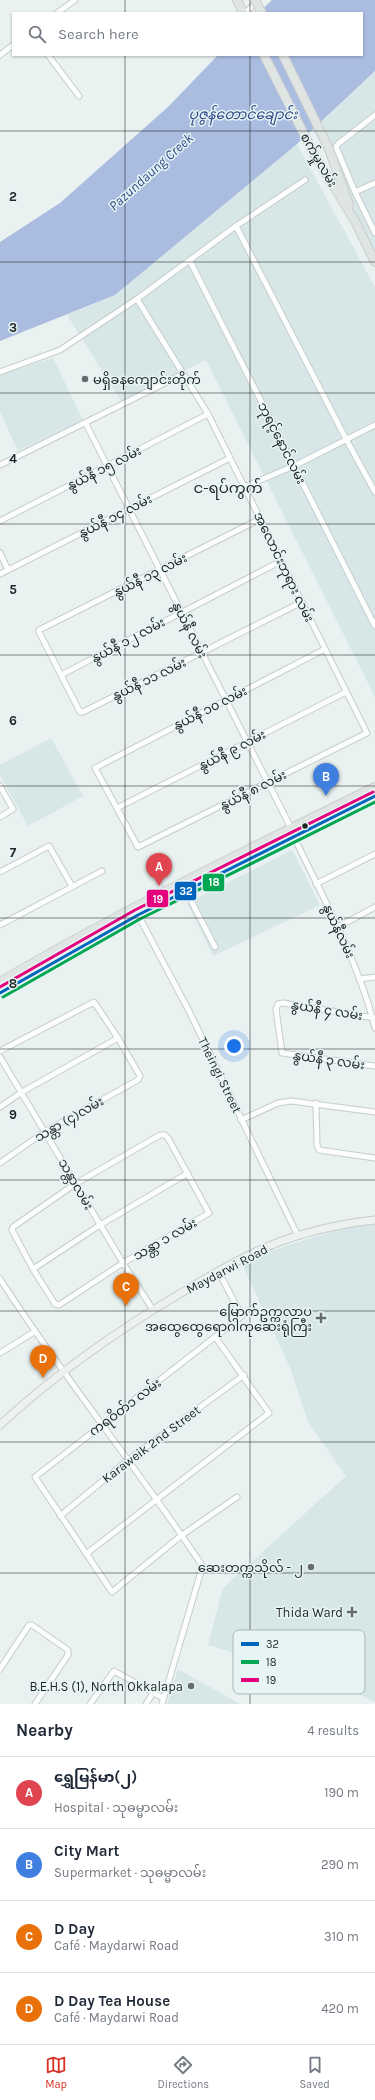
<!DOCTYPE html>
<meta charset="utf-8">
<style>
body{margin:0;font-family:Karla,"Noto Sans Myanmar",sans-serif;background:#f6f6f7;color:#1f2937}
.you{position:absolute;left:234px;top:1046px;width:14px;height:14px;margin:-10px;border:3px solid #fff;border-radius:50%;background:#1a73e8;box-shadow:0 0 0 6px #1a73e833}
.badge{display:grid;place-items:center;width:26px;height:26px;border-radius:50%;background:#d93025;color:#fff;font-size:13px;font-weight:700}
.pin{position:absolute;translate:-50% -33px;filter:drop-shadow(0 1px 2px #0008)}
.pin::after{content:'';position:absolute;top:21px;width:14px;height:12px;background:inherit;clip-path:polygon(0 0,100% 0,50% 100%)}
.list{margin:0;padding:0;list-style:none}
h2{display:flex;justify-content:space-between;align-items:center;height:52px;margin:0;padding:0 16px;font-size:17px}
h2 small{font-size:13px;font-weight:400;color:#747a83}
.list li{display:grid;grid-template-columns:26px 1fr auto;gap:12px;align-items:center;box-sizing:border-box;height:72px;padding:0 16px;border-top:1px solid #e0e1e3}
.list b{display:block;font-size:15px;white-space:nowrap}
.list p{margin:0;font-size:13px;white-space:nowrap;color:#747a83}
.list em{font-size:13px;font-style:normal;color:#747a83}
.icon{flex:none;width:22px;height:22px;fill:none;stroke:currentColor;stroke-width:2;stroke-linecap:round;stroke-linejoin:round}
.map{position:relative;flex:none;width:375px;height:1704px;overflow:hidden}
.search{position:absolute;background:#fff;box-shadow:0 1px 3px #0004;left:12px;right:12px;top:12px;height:44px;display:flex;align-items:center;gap:10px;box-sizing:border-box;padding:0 14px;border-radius:0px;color:#747a83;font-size:15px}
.sheet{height:340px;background:#fff}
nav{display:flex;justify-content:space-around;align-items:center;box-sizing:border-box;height:56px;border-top:1px solid #e0e1e3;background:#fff;font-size:11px;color:#747a83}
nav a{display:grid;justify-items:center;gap:2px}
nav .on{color:#d93025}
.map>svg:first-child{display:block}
.built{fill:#d7e7e7}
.water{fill:#aabce0}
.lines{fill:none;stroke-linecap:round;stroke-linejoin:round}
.street-casing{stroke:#c7cccc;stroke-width:7}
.secondary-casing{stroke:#c7cccc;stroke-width:9}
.primary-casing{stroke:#cbcece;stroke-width:10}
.street{stroke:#fcfdfd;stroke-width:5}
.secondary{stroke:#edf1ef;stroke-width:7}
.primary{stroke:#dfe5e3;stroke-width:8}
.primary-bridge-casing{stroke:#cbcece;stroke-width:10;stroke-linecap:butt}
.primary-bridge{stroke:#dfe5e3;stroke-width:8}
.bus-1-casing{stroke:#e7f4f4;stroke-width:6}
.bus-2-casing{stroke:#e7f4f4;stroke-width:6}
.bus-3-casing{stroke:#e7f4f4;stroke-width:6}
.bus-1{stroke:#0065bd;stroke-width:3}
.bus-2{stroke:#00a651;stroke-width:3}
.bus-3{stroke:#e5007d;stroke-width:3}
.grid{fill:none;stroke:#1f2424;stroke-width:1;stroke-opacity:0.55}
.poi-dot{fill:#666c6c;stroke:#e7f4f4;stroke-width:1.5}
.bus-dot{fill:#1f2424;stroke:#e7f4f4;stroke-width:1.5}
.labels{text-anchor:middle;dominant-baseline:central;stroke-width:3;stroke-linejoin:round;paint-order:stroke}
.street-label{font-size:13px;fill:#1f2424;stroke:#e7f4f4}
.poi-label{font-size:13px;fill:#1f2424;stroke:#e7f4f4;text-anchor:end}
.water-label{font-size:14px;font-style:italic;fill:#304b8a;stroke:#e7f4f4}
.quarter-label{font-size:15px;fill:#1f2424;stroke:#e7f4f4}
.key{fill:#e7f4f4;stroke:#abb6b6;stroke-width:1}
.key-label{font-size:11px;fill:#1f2424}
.grid-label{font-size:13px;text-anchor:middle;font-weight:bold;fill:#1f2424;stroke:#e7f4f4;stroke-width:3;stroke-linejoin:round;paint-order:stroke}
.line-badge{stroke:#e7f4f4;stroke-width:1.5}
.badge-label{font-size:11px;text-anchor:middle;font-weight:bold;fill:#fff}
</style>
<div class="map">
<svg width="375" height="1704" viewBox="0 0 375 1704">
<rect width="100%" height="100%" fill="#eaf1f1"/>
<!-- built -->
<g class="built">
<path d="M375,71V253L313,129Z"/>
<path d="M297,144L375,287V697L206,360L121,401L67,315L115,295Z"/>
<path d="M53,358L83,420L18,451L0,412V375Z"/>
<path d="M51,738L83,796L28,826L0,775V765Z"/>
<path d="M292,850L320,905L213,956L187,903Z"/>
<path d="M375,1224V1702L327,1680L208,1645L223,1588L346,1476L308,1422L291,1370L243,1266L274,1250L301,1241L341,1229Z"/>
<path d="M178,1669L240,1704H167Z"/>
</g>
<!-- water -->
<path class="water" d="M272,0H375V71L297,144L115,295L0,341V242L60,203L169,106L218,55H362V13H258Z"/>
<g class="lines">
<defs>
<g id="street">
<path d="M57,13L75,0"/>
<path d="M245,13L257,2"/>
<path d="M0,55L13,45"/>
<path d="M48,55L79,96"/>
<path d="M375,115L338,144L336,147L355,192L375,233"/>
<path d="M355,192L375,183"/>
<path d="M236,226L346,439L375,492"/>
<path d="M190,261L375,626"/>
<path d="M137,299L208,414L367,733L138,847L95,768L325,649"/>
<path d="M0,372L60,350L137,299L236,226L305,180"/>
<path d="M86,424L291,828L294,837C324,900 358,960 375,1028"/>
<path d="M0,465L183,374"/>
<path d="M244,487L294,466L375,425"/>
<path d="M260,519L39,630V632L80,712H83L302,602"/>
<path d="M0,521L208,414"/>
<path d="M0,553L8,570"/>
<path d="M0,574L230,458"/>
<path d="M61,675L281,561"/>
<path d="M0,786L13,809L0,817"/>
<path d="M117,808L346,692"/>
<path d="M0,872L49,846L72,886"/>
<path d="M316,884L375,854"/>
<path d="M186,891L215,947"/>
<path d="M137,913L189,1011L298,1236"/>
<path d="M0,925L102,871"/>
<path d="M338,927L375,907"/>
<path d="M359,979L375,977"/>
<path d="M375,1018L283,1003L278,1004L276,1009L282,1053L375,1066"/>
<path d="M0,1051L94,1002L118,1038L140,1076L138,1080L46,1131L0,1163"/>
<path d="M0,1057L123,1263L153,1310"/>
<path d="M316,1103L317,1145L319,1150L375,1158"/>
<path d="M0,1107L22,1092L118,1038"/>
<path d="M241,1120L278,1103L291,1101L375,1112"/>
<path d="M160,1135H165L168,1138L209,1213L123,1263L59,1305L55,1304L33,1269L12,1230L13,1227L75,1184Z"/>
<path d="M33,1269L100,1225L188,1173"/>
<path d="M218,1271L242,1316L35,1477L112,1592L182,1535L237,1497"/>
<path d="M0,1279C63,1377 137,1467 201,1564L202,1568L162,1704"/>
<path d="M0,1353L34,1332"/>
<path d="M60,1516L128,1460L244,1375"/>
<path d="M86,1554L269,1413L216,1338"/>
<path d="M0,1669L29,1625H32L68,1650V1655L35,1704"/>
<path d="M90,1704L114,1671L163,1698"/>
<path d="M146,1704L153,1693"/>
</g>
<path id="secondary" d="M0,1425C54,1375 117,1331 181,1293C210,1276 238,1259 269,1246C303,1232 339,1224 375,1220"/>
<g id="primary">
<path d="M237,0L243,13"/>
<path d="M264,55L315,156L355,221L375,262"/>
<path d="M283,55L329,149L349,205"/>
<path d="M0,982C121,911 248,849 375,787"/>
<path d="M0,993C119,918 249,860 375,796"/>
</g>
</defs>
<!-- street casing -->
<use href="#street" class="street-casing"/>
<!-- secondary casing -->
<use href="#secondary" class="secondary-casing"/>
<!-- primary casing -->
<use href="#primary" class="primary-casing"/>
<!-- street -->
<use href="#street" class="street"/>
<!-- secondary -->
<use href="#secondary" class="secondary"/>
<!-- primary -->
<use href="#primary" class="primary"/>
<defs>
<path id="primary-bridge" d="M255,0L262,13"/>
</defs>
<!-- primary-bridge casing -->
<use href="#primary-bridge" class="primary-bridge-casing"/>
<!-- primary-bridge -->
<use href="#primary-bridge" class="primary-bridge"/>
<defs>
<path id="bus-1" d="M0,993L138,915L375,796"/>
<path id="bus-2" d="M3,997L140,919L375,802"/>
<path id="bus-3" d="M0,987L135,910L373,792"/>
</defs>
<!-- bus-1 casing -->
<use href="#bus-1" class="bus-1-casing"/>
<!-- bus-2 casing -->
<use href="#bus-2" class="bus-2-casing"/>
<!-- bus-3 casing -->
<use href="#bus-3" class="bus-3-casing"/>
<!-- bus-1 -->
<use href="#bus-1" class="bus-1"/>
<!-- bus-2 -->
<use href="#bus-2" class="bus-2"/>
<!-- bus-3 -->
<use href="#bus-3" class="bus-3"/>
</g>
<!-- grid -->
<path class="grid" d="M125,0V13M250,0V13M125,55V1704M250,55V1704M0,131H375M0,262H375M0,393H375M0,524H375M0,655H375M0,786H375M0,918H375M0,1049H375M0,1180H375M0,1311H375M0,1442H375M0,1573H375"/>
<!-- markers -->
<g class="poi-dot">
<circle cx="85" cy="379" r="4"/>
<path d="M319 1312h4v4h4v4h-4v4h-4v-4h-4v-4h4z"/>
<circle cx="311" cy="1567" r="4"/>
<path d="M350 1606h4v4h4v4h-4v4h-4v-4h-4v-4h4z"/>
<circle cx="191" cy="1686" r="4"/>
</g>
<circle class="bus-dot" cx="305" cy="826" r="3.5"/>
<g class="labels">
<!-- street labels -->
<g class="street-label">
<text transform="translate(319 160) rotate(60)">စက်မှုလမ်း</text>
<text transform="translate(282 443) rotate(63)">ဘုရင့်နောင်လမ်း</text>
<text transform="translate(104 468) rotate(-27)">နွယ်နီ ၁၅ လမ်း</text>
<text transform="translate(115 516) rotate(-27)">နွယ်နီ ၁၄ လမ်း</text>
<text transform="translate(284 567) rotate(64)">အလောင်းဘုရား လမ်း</text>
<text transform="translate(150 575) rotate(-27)">နွယ်နီ ၁၃ လမ်း</text>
<text transform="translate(190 630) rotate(63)">နွယ်နီ လမ်း</text>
<text transform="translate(128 640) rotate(-28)">နွယ်နီ ၁၂ လမ်း</text>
<text transform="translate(149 679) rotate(-26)">နွယ်နီ ၁၁ လမ်း</text>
<text transform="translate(210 708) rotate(-27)">နွယ်နီ ၁၀ လမ်း</text>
<text transform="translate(232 750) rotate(-27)">နွယ်နီ ၉ လမ်း</text>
<text transform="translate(253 790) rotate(-27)">နွယ်နီ ၈ လမ်း</text>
<text transform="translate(339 931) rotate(65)">နွယ်နီလမ်း</text>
<text transform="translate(327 1010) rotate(9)">နွယ်နီ ၄ လမ်း</text>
<text transform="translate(329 1060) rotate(8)">နွယ်နီ ၃ လမ်း</text>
<text transform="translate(220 1075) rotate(64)">Theingi Street</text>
<text transform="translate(69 1119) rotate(-30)">သန္တာ (၄)လမ်း</text>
<text transform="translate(76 1184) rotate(60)">သန္တာလမ်း</text>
<text transform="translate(165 1239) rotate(-30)">သန္တာ ၁ လမ်း</text>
<text transform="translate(227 1269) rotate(-28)">Maydarwi Road</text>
<text transform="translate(125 1407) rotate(-37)">ကရဝိတ်၁ လမ်း</text>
<text transform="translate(151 1444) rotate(-37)">Karaweik 2nd Street</text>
</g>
<!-- poi labels -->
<g class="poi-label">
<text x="93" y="379" text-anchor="start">မရှိခနကျောင်းတိုက်</text>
<text x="312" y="1311">မြောက်ဥက္ကလာပ<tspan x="312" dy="15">အထွေထွေရောဂါကုဆေးရုံကြီး</tspan></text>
<text x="303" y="1567">ဆေးတက္ကသိုလ် - ၂</text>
<text x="343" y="1612">Thida Ward</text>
<text x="183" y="1686">B.E.H.S (1), North Okkalapa</text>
</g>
<!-- water labels -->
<g class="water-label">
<text x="243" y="114">ပုဇွန်တောင်ချောင်း</text>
<text transform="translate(151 172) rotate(-42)">Pazundaung Creek</text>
</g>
<!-- quarter labels -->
<g class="quarter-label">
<text x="228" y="488">င-ရပ်ကွက်</text>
</g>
</g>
<!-- legend -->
<rect x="233" y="1630" width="132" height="64" rx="6" class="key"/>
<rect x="241" y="1642" width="18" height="4" fill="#0065bd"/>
<rect x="241" y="1660" width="18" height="4" fill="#00a651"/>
<rect x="241" y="1678" width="18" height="4" fill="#e5007d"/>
<g class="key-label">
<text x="266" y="1648">32</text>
<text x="266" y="1666">18</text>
<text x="266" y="1684">19</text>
</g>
<g class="grid-label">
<text x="13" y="201">2</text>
<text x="13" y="332">3</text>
<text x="13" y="463">4</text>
<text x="13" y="594">5</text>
<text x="13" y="725">6</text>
<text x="13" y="857">7</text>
<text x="13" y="988">8</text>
<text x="13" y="1119">9</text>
</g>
<g class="line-badge">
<rect x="202" y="873" width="23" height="19" rx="4" fill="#00a651"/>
<rect x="174" y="881" width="23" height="20" rx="4" fill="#0065bd"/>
<rect x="146" y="889" width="23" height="19" rx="4" fill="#e5007d"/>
</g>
<g class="badge-label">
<text x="214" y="886">18</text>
<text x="186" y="895">32</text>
<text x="158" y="903">19</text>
</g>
</svg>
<div class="you"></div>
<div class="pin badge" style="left:159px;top:886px;background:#e0444e">A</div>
<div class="pin badge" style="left:326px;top:796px;background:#3f7fe0">B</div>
<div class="pin badge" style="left:126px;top:1306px;background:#e8710a">C</div>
<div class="pin badge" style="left:43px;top:1378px;background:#e8710a">D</div>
<div class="search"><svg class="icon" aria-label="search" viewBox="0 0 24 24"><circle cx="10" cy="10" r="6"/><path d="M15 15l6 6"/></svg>Search here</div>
</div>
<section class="sheet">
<h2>Nearby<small>4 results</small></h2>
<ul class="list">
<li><span class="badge" style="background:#e0444e">A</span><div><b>ရွှေမြန်မာ(၂)</b><p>Hospital · သုဓမ္မာလမ်း</p></div><em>190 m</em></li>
<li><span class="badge" style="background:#3f7fe0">B</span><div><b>City Mart</b><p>Supermarket · သုဓမ္မာလမ်း</p></div><em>290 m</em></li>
<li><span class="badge" style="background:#e8710a">C</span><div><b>D Day</b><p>Café · Maydarwi Road</p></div><em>310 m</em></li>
<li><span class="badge" style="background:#e8710a">D</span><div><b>D Day Tea House</b><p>Café · Maydarwi Road</p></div><em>420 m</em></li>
</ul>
</section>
<nav>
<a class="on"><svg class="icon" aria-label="map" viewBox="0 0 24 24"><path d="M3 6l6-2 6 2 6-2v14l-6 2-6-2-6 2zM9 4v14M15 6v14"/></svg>Map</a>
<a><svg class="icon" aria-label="directions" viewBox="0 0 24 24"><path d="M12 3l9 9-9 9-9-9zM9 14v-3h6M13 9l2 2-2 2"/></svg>Directions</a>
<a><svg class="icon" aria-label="saved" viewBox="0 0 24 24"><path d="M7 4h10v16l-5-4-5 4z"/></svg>Saved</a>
</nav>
